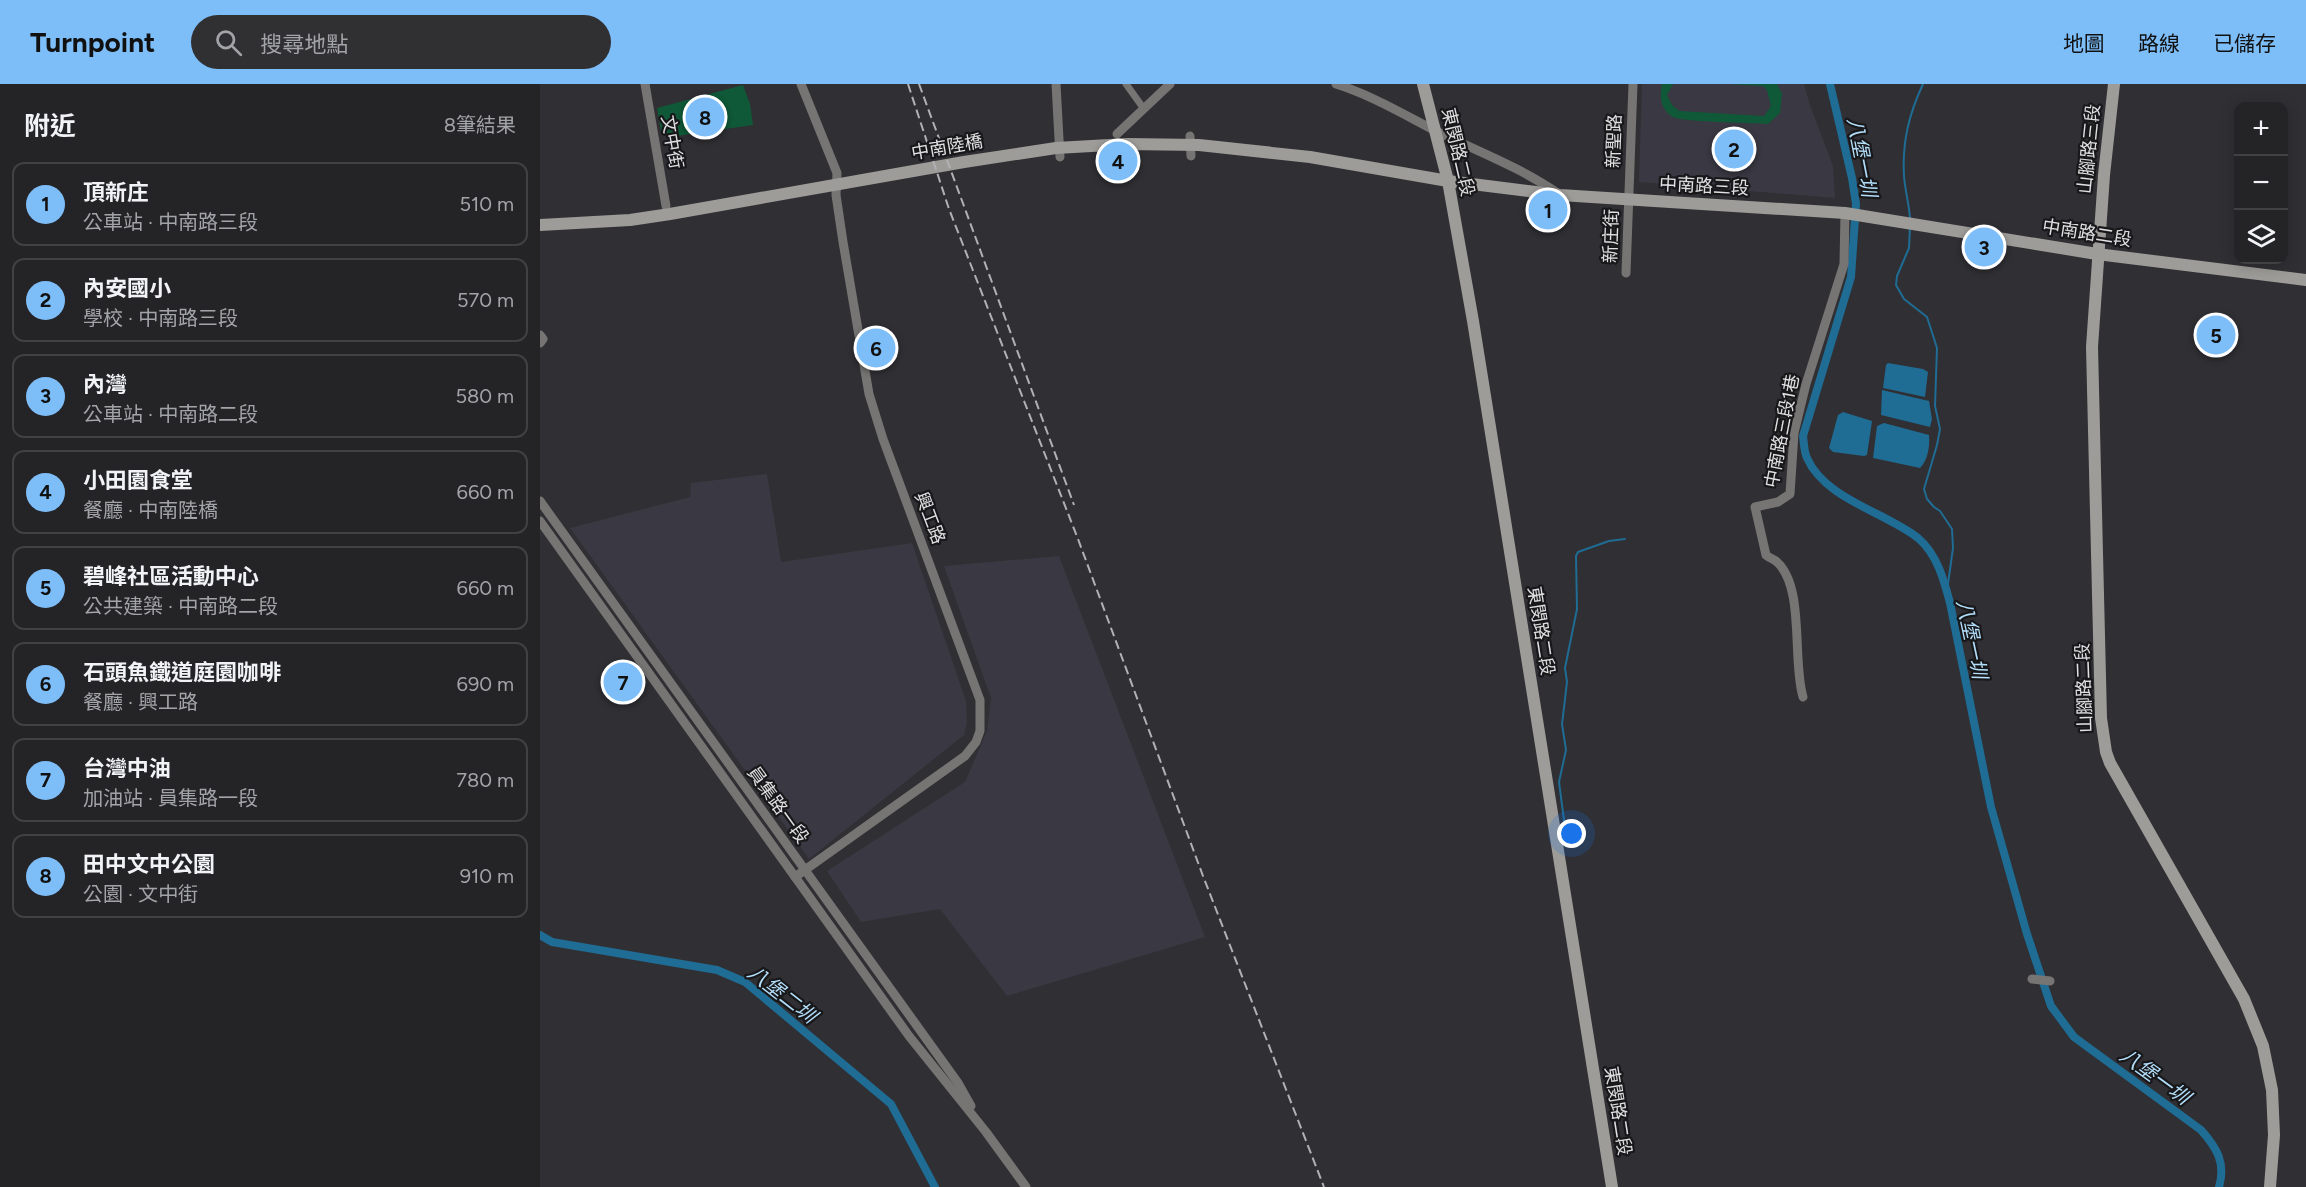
<!DOCTYPE html>
<html lang="zh-TW">
<meta charset="utf-8">
<style>
body{margin:0;font-family:Figtree,"Noto Sans TC",sans-serif;background:#302f32;color:#f1f3f6}
.controls{position:absolute;right:18px;top:18px;display:grid;overflow:hidden;border-radius:12px;box-shadow:0 3px 15px #0003}
.controls button{width:54px;height:54px;display:grid;place-items:center;padding:0;border:0;border-bottom:2px solid #414043;background:#242326;color:#f1f3f6;font:30px sans-serif}
.you{position:absolute;left:1032px;top:750px;width:21px;height:21px;margin:-15px;border:4px solid #fff;border-radius:50%;background:#1a73e8;box-shadow:0 0 0 9px #1a73e833}
.badge{display:grid;place-items:center;width:39px;height:39px;border-radius:50%;background:#7dbef9;color:#111;font-size:20px;font-weight:700}
.pin{position:absolute;translate:-50% -50%;border:3px solid #fff;box-shadow:0 2px 6px #0006}
.list{margin:0;padding:0;list-style:none}
h2{display:flex;justify-content:space-between;align-items:center;height:78px;margin:0;padding:0 24px;font-size:26px}
h2 small{font-size:20px;font-weight:400;color:#a3a4a7}
.list li{display:grid;grid-template-columns:39px 1fr auto;gap:18px;align-items:center;box-sizing:border-box;height:84px;margin:0 12px 12px;padding:0 12px;border:2px solid #414043;border-radius:12px}
.list b{display:block;font-size:22px;white-space:nowrap}
.list p{margin:0;font-size:20px;white-space:nowrap;color:#a3a4a7}
.list em{font-size:20px;font-style:normal;color:#a3a4a7}
.icon{flex:none;width:33px;height:33px;fill:none;stroke:currentColor;stroke-width:2;stroke-linecap:round;stroke-linejoin:round}
.map{position:relative;flex:none;width:1766px;height:1103px;overflow:hidden}
header{display:flex;align-items:center;gap:36px;box-sizing:border-box;height:84px;padding:0 30px;background:#7dbef9;color:#111}
header strong{font-size:28px}
nav{display:flex;gap:33px;margin-inline-start:auto;font-size:21px}
.search{width:420px;height:54px;background:#302f32;display:flex;align-items:center;gap:15px;box-sizing:border-box;padding:0 21px;border-radius:33px;color:#a3a4a7;font-size:22px}
main{display:flex}
aside{flex:1;background:#242326}
.map>svg:first-child{display:block}
.built{fill:#3a3842}
.green{fill:#0f5938}
.water{fill:#1f6c94}
.lines{fill:none;stroke-linecap:round;stroke-linejoin:round}
.stream{stroke:#1f6c94;stroke-width:2}
.canal{stroke:#1f6c94;stroke-width:8}
.pedestrian{stroke:#767573;stroke-width:7}
.minor{stroke:#767573;stroke-width:9}
.secondary{stroke:#9e9c98;stroke-width:12}
.rail{stroke:#b1b1b4;stroke-width:2;stroke-dasharray:9 4.5;stroke-linecap:butt}
.labels{text-anchor:middle;dominant-baseline:central;stroke-width:4.5;stroke-linejoin:round;paint-order:stroke}
.street-label{font-size:18px;fill:#e0e0e3;stroke:#181719}
.water-label{font-size:20px;font-style:italic;fill:#b2defa;stroke:#181719}
</style>
<header>
<strong>Turnpoint</strong>
<div class="search"><svg class="icon" aria-label="search" viewBox="0 0 24 24"><circle cx="10" cy="10" r="6"/><path d="M15 15l6 6"/></svg>搜尋地點</div>
<nav><a>地圖</a><a>路線</a><a>已儲存</a></nav>
</header>
<main>
<aside>
<h2>附近<small>8筆結果</small></h2>
<ul class="list">
<li><span class="badge">1</span><div><b>頂新庄</b><p>公車站 · 中南路三段</p></div><em>510 m</em></li>
<li><span class="badge">2</span><div><b>內安國小</b><p>學校 · 中南路三段</p></div><em>570 m</em></li>
<li><span class="badge">3</span><div><b>內灣</b><p>公車站 · 中南路二段</p></div><em>580 m</em></li>
<li><span class="badge">4</span><div><b>小田園食堂</b><p>餐廳 · 中南陸橋</p></div><em>660 m</em></li>
<li><span class="badge">5</span><div><b>碧峰社區活動中心</b><p>公共建築 · 中南路二段</p></div><em>660 m</em></li>
<li><span class="badge">6</span><div><b>石頭魚鐵道庭園咖啡</b><p>餐廳 · 興工路</p></div><em>690 m</em></li>
<li><span class="badge">7</span><div><b>台灣中油</b><p>加油站 · 員集路一段</p></div><em>780 m</em></li>
<li><span class="badge">8</span><div><b>田中文中公園</b><p>公園 · 文中街</p></div><em>910 m</em></li>
</ul>
</aside>
<div class="map">
<svg width="1766" height="1103" viewBox="0 0 1766 1103">
<rect width="100%" height="100%" fill="#302f33"/>
<!-- built -->
<g class="built">
<path d="M1102,0H1264L1270,21L1293,82L1295,114L1099,98Z"/>
<path d="M227,390L241,478L372,459L426,617L427,638L424,651L269,775L30,444L150,413L151,399Z"/>
<path d="M519,472L665,853L467,912L400,825L321,838L287,787L425,698L447,647L451,614L404,482Z"/>
</g>
<!-- green -->
<g class="green">
<path d="M1122,0H1133L1127,11L1132,21L1139,27L1224,32L1231,22L1227,6L1223,2L1190,0H1237L1242,10L1240,29L1228,40C1212,39 1142,38 1133,33C1121,26 1119,13 1122,0Z"/>
<path d="M203,1L210,20L213,41L130,53L121,47L117,24Z"/>
</g>
<!-- water -->
<g class="water">
<path d="M1348,279L1383,285L1388,288L1385,313L1343,304L1346,281Z"/>
<path d="M1342,306L1389,317L1392,335L1390,343L1341,331Z"/>
<path d="M1303,328L1332,337L1327,371L1324,372L1293,368L1289,364L1298,331Z"/>
<path d="M1344,339L1389,351C1390,362 1388,376 1380,384L1333,374L1337,342Z"/>
</g>
<g class="lines">
<!-- stream -->
<g class="stream">
<path d="M1370,134C1369,120 1365,106 1364,92C1362,58 1369,30 1383,0"/>
<path d="M1370,143L1369,164L1357,192L1356,201L1364,215L1387,233L1397,264L1395,322L1400,345L1397,361L1384,405L1387,415L1394,423L1400,427L1412,445L1413,464L1407,507"/>
<path d="M1025,744L1019,698L1026,666L1022,640L1027,598L1025,584L1037,525L1036,472L1038,468L1069,457L1085,455"/>
</g>
<!-- canal -->
<g class="canal">
<path d="M1290,0L1312,94L1316,120L1311,193L1263,352C1264,359 1264,368 1267,374C1285,415 1345,428 1378,454C1397,470 1404,496 1410,519L1451,723L1487,850L1511,922L1534,953L1661,1046C1677,1064 1686,1079 1679,1103"/>
<path d="M0,851L12,858L177,886L205,898L351,1020L395,1103"/>
</g>
<!-- pedestrian -->
<path class="pedestrian" d="M586,0L604,25"/>
<!-- minor -->
<g class="minor">
<path d="M105,0L126,122"/>
<path d="M516,0L520,73"/>
<path d="M796,0C831,11 863,30 896,47C939,68 980,83 1019,110"/>
<path d="M577,50L630,0"/>
<path d="M650,52L651,72"/>
<path d="M1086,189L1093,0"/>
<path d="M0,251L3,255L0,259"/>
<path d="M0,417L418,999L431,1022"/>
<path d="M0,437L369,952L446,1048L486,1103"/>
<path d="M1263,613C1252,577 1265,503 1237,478C1234,475 1229,474 1226,471L1215,423L1238,418L1250,410L1254,349L1266,300L1304,180L1305,129"/>
<path d="M255,793L425,672L436,658L440,647V616L343,355L329,310L303,158L296,111L297,89L261,0"/>
<path d="M1492,895L1510,897"/>
</g>
<!-- secondary -->
<g class="secondary">
<path d="M883,0L908,97L933,237L1072,1103"/>
<path d="M1574,0L1564,91L1552,263L1561,634L1566,668L1570,679L1704,915L1723,962L1732,1006L1734,1051L1730,1103"/>
<path d="M0,141L90,136L130,130L424,78L516,64L587,60L659,61L770,73L908,97L1020,111L1305,129L1557,170L1766,196"/>
</g>
<!-- rail -->
<g class="rail">
<path d="M368,0L409,125L538,455L663,792L784,1103"/>
<path d="M379,0L534,421"/>
</g>
</g>
<g class="labels">
<!-- street labels -->
<g class="street-label">
<text transform="translate(1074 57) rotate(-88)">新聖路</text>
<text transform="translate(132 58) rotate(80)">文中街</text>
<text transform="translate(407 63) rotate(-10)">中南陸橋</text>
<text transform="translate(1549 65) rotate(-84)">山腳路三段</text>
<text transform="translate(918 68) rotate(77)">東閔路二段</text>
<text transform="translate(1164 102) rotate(3)">中南路三段</text>
<text transform="translate(1547 149) rotate(9)">中南路二段</text>
<text transform="translate(1071 152) rotate(-88)">新庄街</text>
<text transform="translate(1242 347) rotate(-79)">中南路三段1巷</text>
<text transform="translate(390 434) rotate(69)">興工路</text>
<text transform="translate(1001 547) rotate(81)">東閔路二段</text>
<text transform="translate(1544 604) rotate(-92)">山腳路二段</text>
<text transform="translate(238 721) rotate(54)">員集路一段</text>
<text transform="translate(1078 1027) rotate(81)">東閔路二段</text>
</g>
<!-- water labels -->
<g class="water-label">
<text transform="translate(1322 73) rotate(79)">八堡一圳</text>
<text transform="translate(1432 555) rotate(78)">八堡一圳</text>
<text transform="translate(242 910) rotate(38)">八堡二圳</text>
<text transform="translate(1615 992) rotate(36)">八堡一圳</text>
</g>
</g>
</svg>
<div class="controls">
<button>+</button>
<button>−</button>
<button><svg class="icon" aria-label="layers" viewBox="0 0 24 24"><path d="M12 4l9 5-9 5-9-5zM3 14l9 5 9-5"/></svg></button>
</div>
<div class="you"></div>
<div class="pin badge" style="left:1008px;top:126px">1</div>
<div class="pin badge" style="left:1194px;top:65px">2</div>
<div class="pin badge" style="left:1444px;top:163px">3</div>
<div class="pin badge" style="left:578px;top:77px">4</div>
<div class="pin badge" style="left:1676px;top:251px">5</div>
<div class="pin badge" style="left:336px;top:264px">6</div>
<div class="pin badge" style="left:83px;top:598px">7</div>
<div class="pin badge" style="left:165px;top:33px">8</div>
</div>
</main>
